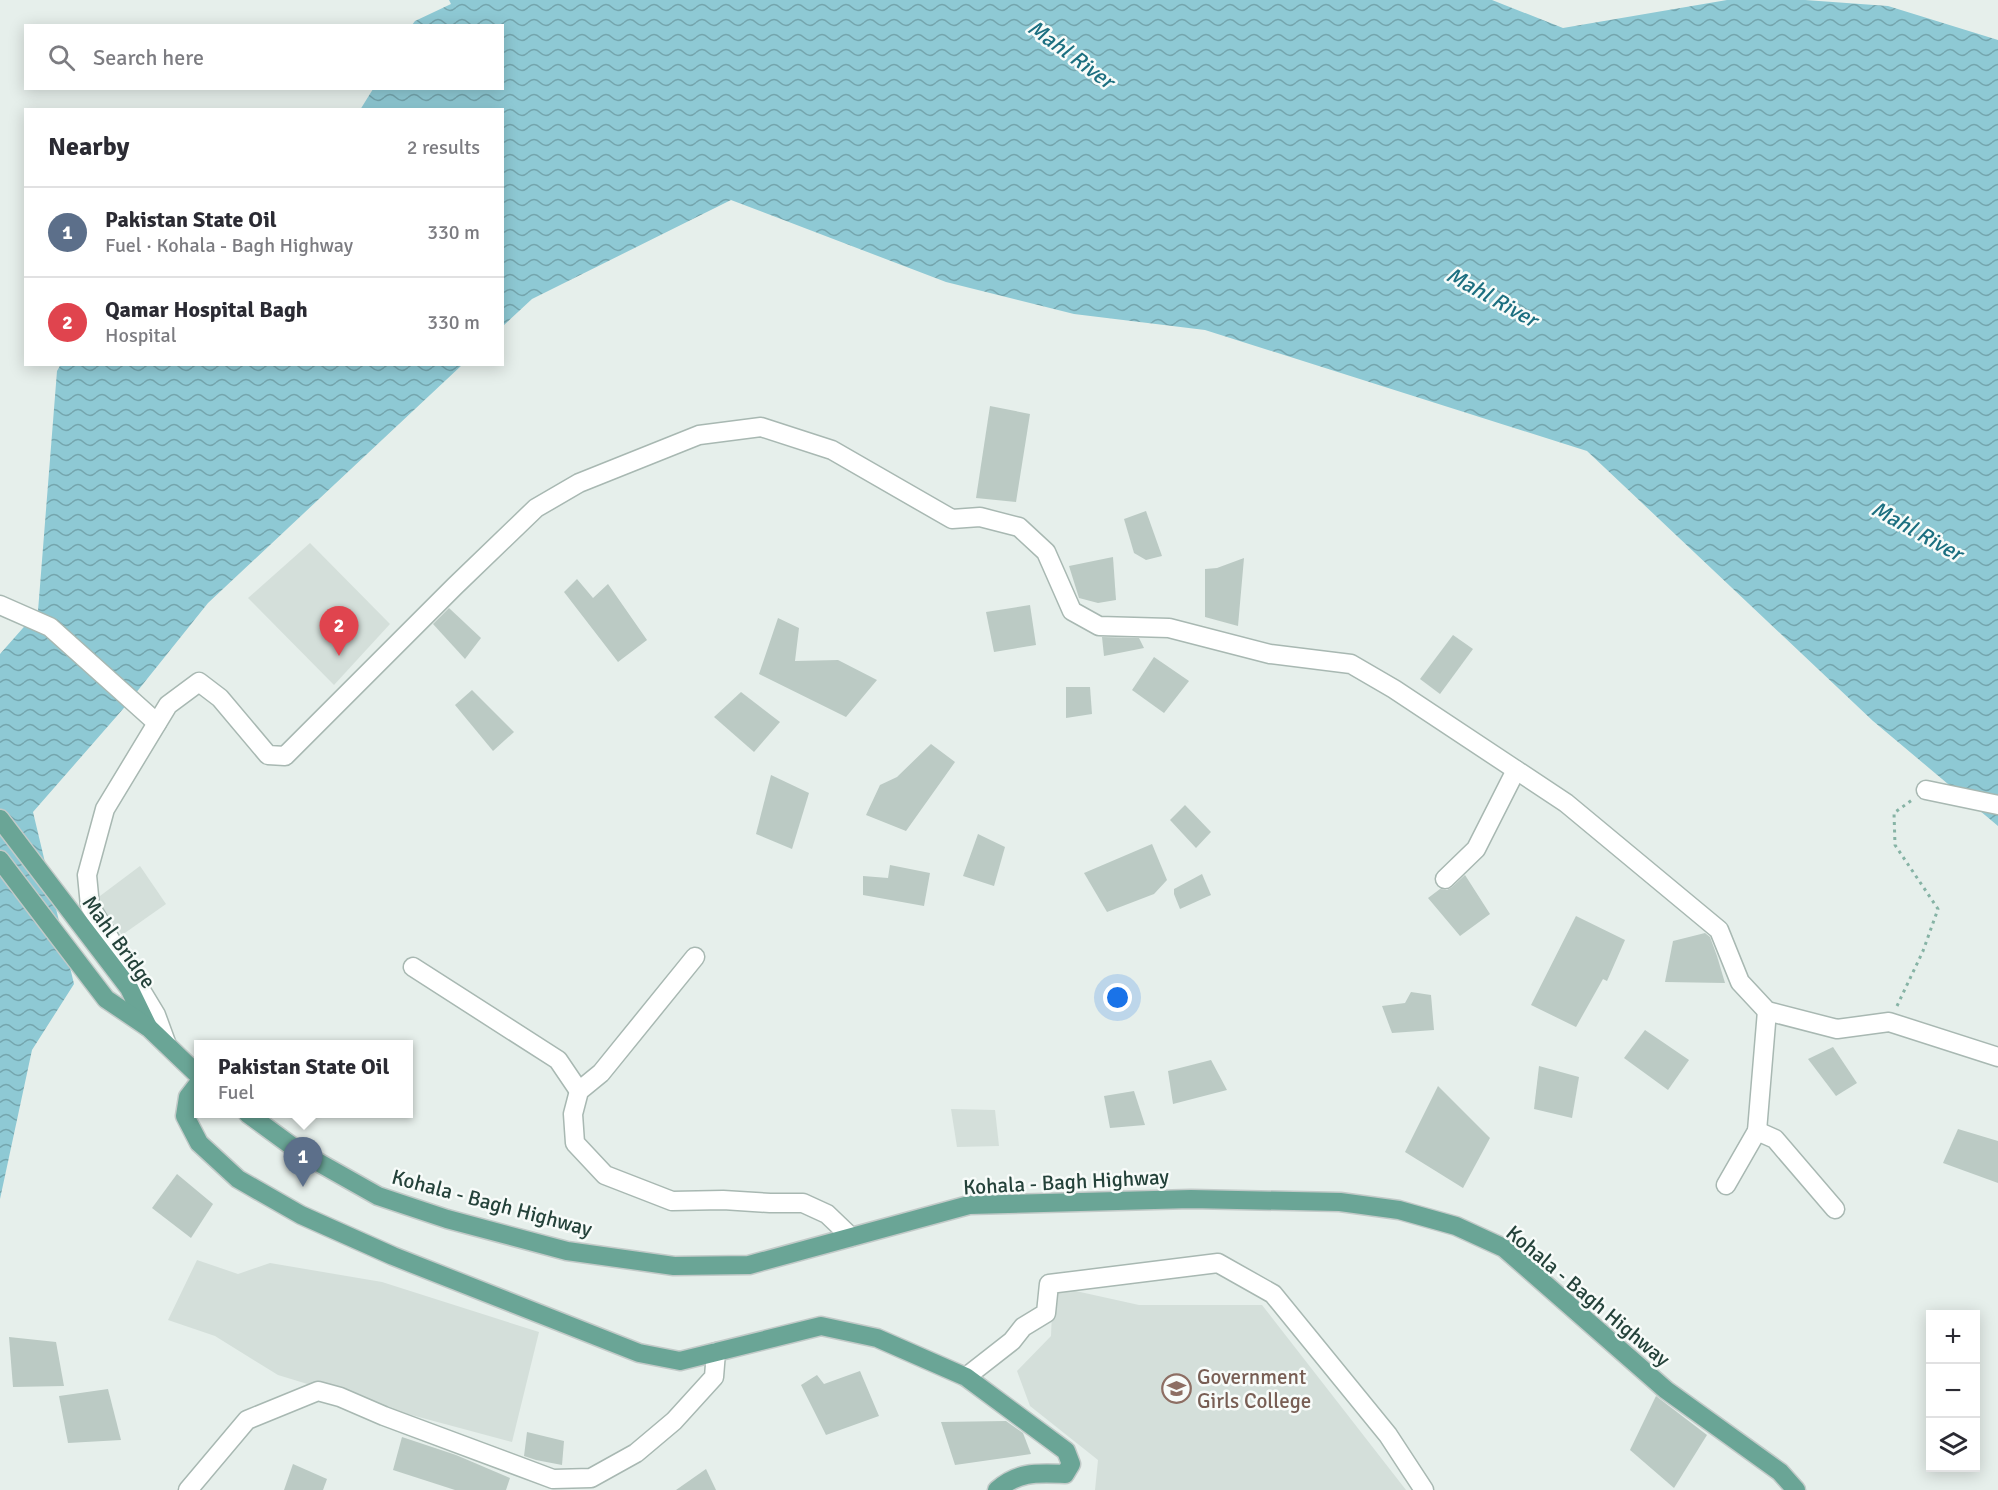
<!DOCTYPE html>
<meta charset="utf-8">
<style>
body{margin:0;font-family:Signika,sans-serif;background:#f7f7f7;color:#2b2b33}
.controls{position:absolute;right:18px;bottom:18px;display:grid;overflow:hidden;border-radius:0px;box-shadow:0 3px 15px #0003}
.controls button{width:54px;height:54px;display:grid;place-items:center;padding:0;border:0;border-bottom:2px solid #e1e1e2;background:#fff;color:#2b2b33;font:30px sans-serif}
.you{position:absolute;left:1118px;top:998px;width:21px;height:21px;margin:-15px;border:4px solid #fff;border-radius:50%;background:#1a73e8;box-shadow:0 0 0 9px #1a73e833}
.badge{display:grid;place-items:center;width:39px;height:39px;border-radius:50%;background:#2563eb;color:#fff;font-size:20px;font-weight:700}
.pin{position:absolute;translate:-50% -50px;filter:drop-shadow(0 2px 3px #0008)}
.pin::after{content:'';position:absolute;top:32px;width:21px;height:18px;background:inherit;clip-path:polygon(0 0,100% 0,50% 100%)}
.popup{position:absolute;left:194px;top:1040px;width:219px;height:78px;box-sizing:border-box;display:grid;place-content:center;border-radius:0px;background:#fff;filter:drop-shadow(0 2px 4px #0005);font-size:20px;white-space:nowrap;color:#7c7c81}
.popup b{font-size:22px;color:#2b2b33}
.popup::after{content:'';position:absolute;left:50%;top:100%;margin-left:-12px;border:12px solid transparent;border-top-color:#fff}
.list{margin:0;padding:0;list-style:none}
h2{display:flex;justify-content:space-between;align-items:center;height:78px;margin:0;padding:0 24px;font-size:26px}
h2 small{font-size:20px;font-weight:400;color:#7c7c81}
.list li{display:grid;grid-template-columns:39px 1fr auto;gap:18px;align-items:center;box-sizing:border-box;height:90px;padding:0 24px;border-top:2px solid #e1e1e2}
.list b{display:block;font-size:22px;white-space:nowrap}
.list p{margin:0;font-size:20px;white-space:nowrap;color:#7c7c81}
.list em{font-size:20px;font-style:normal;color:#7c7c81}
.icon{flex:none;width:33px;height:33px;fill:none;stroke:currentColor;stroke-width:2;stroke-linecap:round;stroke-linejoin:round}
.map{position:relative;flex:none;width:1998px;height:1490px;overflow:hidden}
.search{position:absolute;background:#fff;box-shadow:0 3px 15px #0003;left:24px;top:24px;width:480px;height:66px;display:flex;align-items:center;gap:15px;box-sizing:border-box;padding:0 21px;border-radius:0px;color:#7c7c81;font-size:22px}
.panel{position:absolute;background:#fff;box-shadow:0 3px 15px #0003;left:24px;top:108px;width:480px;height:258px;border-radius:0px}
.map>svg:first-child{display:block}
.built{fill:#d4dfda}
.water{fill:url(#water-waves)}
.building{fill:#bbcac4}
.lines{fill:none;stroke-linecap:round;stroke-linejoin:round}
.minor-casing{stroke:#a8b8b2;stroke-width:21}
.major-casing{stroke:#c2cac8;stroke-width:21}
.path{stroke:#86b3a5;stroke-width:3;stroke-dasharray:3 4.5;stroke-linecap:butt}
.minor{stroke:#fff;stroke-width:18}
.major{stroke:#6aa596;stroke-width:18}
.labels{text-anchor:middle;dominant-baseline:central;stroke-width:5;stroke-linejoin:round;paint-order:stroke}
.street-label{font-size:21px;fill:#24423a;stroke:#f7fbf9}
.education-label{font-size:21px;fill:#785e54;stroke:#f7fbf9;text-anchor:start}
.water-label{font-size:22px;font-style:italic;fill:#1c6f80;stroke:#f7fbf9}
</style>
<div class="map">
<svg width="1998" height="1490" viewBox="0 0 1998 1490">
<defs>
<pattern id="water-waves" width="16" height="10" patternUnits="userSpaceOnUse" patternTransform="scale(1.5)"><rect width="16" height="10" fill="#8ec9d4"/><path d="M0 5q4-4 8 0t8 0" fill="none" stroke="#74a5ad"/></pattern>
</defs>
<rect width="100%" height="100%" fill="#e6efeb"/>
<!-- built -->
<g class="built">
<path d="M310,543L390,624L334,685L248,598Z"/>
<path d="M140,866L166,904L122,935L96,899Z"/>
<path d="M951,1109L995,1110L999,1146L957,1147Z"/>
<path d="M197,1260L238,1274L270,1263L382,1282L539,1332L512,1442L389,1409L278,1375L215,1336L168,1320Z"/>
<path d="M1053,1286L1139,1305H1262L1406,1490H1095L1098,1460L1030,1406L1017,1371L1051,1336Z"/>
</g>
<!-- water -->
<g class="water">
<path d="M449,0H1492L1563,28L1727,0H1805L1888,6L1998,40V826L1873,721L1587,451L1205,330L1074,314L946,282L731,200L532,299L503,326L502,110H360L373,89L502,88V26L412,25L415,21L451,4Z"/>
<path d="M61,364L462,365L208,603L123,709L33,812L74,984L32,1050L0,1199V654L38,611L57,371Z"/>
</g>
<!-- building -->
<g class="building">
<path d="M990,406L1030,414L1016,502L976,498Z"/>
<path d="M1146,511L1162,556L1146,560L1134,553L1124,519Z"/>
<path d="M1113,557L1116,600L1098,603L1079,598L1069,566Z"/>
<path d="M1244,558L1238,626L1205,617V569L1217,568Z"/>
<path d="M577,579L593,598L608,584L647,640L618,662L564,592Z"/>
<path d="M1030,605L1036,645L994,652L986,612Z"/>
<path d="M449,608L481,638L465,659L433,624Z"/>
<path d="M778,618L799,628L795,661L838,660L877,680L846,717L759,674Z"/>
<path d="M1453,635L1473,649L1440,694L1420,679Z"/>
<path d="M1102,637L1139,638L1144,648L1104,656Z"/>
<path d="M1154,657L1189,681L1164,713L1132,690Z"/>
<path d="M1066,687H1090L1092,714L1066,718Z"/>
<path d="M472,690L514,732L493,751L455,705Z"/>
<path d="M741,692L780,722L754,752L714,717Z"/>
<path d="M931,744L955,762L906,831L866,815L880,785L897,777Z"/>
<path d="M771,775L809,793L792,849L756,834Z"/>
<path d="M1185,805L1211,832L1196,848L1170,820Z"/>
<path d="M978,834L1005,847L994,886L963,876Z"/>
<path d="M1152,844L1167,880L1154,894L1107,912L1084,873Z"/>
<path d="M890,865L930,873L924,906L863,895V876L888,878Z"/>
<path d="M1202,874L1211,895L1180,909L1174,894V889Z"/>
<path d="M1465,875L1490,914L1460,936L1428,898L1440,889L1447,890L1452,887Z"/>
<path d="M1576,916L1625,940L1607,981L1603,979L1576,1027L1531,1005Z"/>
<path d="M1705,933L1710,937L1717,956L1725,983L1665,982L1673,941Z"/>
<path d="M1411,992L1431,995L1434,1030L1392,1033L1382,1006L1405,1003Z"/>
<path d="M1645,1030L1689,1060L1668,1090L1624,1058Z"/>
<path d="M1833,1047L1857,1083L1836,1096L1808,1059Z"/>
<path d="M1211,1060L1227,1090L1173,1104L1168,1071Z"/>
<path d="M1539,1066L1579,1077L1572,1118L1534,1109Z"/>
<path d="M1438,1086L1490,1138L1463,1188L1405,1152Z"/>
<path d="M1134,1091L1145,1125L1110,1128L1104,1096Z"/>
<path d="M1958,1129L1998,1141V1183L1943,1163Z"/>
<path d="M177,1174L213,1204L191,1238L152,1208Z"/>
<path d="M9,1337L56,1342L64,1386L13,1387Z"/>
<path d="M860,1371L879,1416L826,1435L801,1385L817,1375L824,1384Z"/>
<path d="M108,1389L121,1440L68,1443L59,1396Z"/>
<path d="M1656,1396L1707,1435L1674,1488L1630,1450Z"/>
<path d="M1006,1421L1023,1433L1031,1454L955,1465L941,1422Z"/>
<path d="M527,1432L564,1441L562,1465L536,1460L524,1456Z"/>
<path d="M402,1437L456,1455L510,1478L506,1490H455L393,1470Z"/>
<path d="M293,1464L327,1479L323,1490H284Z"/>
<path d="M706,1469L716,1490H676Z"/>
</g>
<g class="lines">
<defs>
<g id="minor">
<path d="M0,605L50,627L157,723"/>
<path d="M1926,790L1998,805"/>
<path d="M1445,879L1476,849L1516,770"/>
<path d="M695,957L601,1073L579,1091L573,1114L575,1143L605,1175L672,1201L723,1200L770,1203H803L827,1214L851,1237"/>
<path d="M413,967L558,1060L579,1091"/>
<path d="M167,1045L156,1015L90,906L87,875L105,809L168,705L199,682L220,698L268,755L285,756L455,586L536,508L579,483L699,435L761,427L832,450L952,519L980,517L1019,527L1046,552L1072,611L1099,626L1169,628L1270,654L1351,664L1394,689L1566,803L1719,930L1740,982L1767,1011L1837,1029L1889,1022L1998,1057"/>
<path d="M1757,1131L1775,1139L1835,1209"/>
<path d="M1726,1185L1757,1131L1767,1011"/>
<path d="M966,1377L1012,1341L1023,1327L1046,1313L1049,1284L1218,1263L1273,1294L1388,1435L1424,1490"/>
<path d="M188,1490L247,1420L318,1391L340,1397L384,1416L553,1479L591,1478L636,1453L674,1421L714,1377L716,1352"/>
</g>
<g id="major">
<path d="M0,819L129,988L148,1027"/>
<path d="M0,860L106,999L149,1028L198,1075"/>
<path d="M198,1084L188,1097L185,1116L199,1143L238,1179L301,1215L393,1256L639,1353L680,1361L821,1326L877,1338L966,1377L1066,1451L1071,1464L1065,1474C1037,1473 1019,1471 997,1490"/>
<path d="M248,1114L300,1152L378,1196L447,1219L567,1251L674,1266L749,1265L969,1205L1191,1199L1340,1202L1399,1210L1456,1226L1504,1248L1666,1390L1780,1472L1796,1490"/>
</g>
</defs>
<!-- minor casing -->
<use href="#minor" class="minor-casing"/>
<!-- major casing -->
<use href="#major" class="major-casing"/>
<!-- path -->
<path class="path" d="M1897,1006L1923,951L1938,909L1895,845L1894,813L1912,800"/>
<!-- minor -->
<use href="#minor" class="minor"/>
<!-- major -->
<use href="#major" class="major"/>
</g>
<!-- icons -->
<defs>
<symbol id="school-ring" viewBox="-11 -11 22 22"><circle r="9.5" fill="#f7fbf9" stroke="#8d6e63" stroke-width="1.5"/><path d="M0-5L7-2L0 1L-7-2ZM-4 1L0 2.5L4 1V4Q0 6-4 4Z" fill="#8d6e63"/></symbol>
</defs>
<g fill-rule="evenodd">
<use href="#school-ring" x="1160" y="1372" width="33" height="33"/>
</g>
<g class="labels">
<!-- street labels -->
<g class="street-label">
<text transform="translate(119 942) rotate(54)">Mahl Bridge</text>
<text transform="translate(1066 1182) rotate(-3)">Kohala - Bagh Highway</text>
<text transform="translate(492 1203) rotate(15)">Kohala - Bagh Highway</text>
<text transform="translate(1588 1296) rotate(40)">Kohala - Bagh Highway</text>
</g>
<!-- education labels -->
<g class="education-label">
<text x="1197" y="1377">Government<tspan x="1197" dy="24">Girls College</tspan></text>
</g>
<!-- water labels -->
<g class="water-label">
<text transform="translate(1071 54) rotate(36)">Mahl River</text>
<text transform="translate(1492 297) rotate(29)">Mahl River</text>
<text transform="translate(1917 531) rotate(29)">Mahl River</text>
</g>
</g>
</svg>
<div class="controls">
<button>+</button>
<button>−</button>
<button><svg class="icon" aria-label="layers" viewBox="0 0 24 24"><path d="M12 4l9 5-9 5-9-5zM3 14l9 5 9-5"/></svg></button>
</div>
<div class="you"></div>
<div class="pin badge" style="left:303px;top:1187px;background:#5c6f8a">1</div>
<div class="popup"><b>Pakistan State Oil</b>Fuel</div>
<div class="pin badge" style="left:339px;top:656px;background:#e0444e">2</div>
<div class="search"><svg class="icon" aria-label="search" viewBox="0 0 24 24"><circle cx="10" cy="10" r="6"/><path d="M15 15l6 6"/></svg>Search here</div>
<section class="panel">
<h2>Nearby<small>2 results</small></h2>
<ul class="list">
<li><span class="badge" style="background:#5c6f8a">1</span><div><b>Pakistan State Oil</b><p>Fuel · Kohala - Bagh Highway</p></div><em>330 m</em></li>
<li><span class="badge" style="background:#e0444e">2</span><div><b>Qamar Hospital Bagh</b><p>Hospital</p></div><em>330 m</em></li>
</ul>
</section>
</div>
